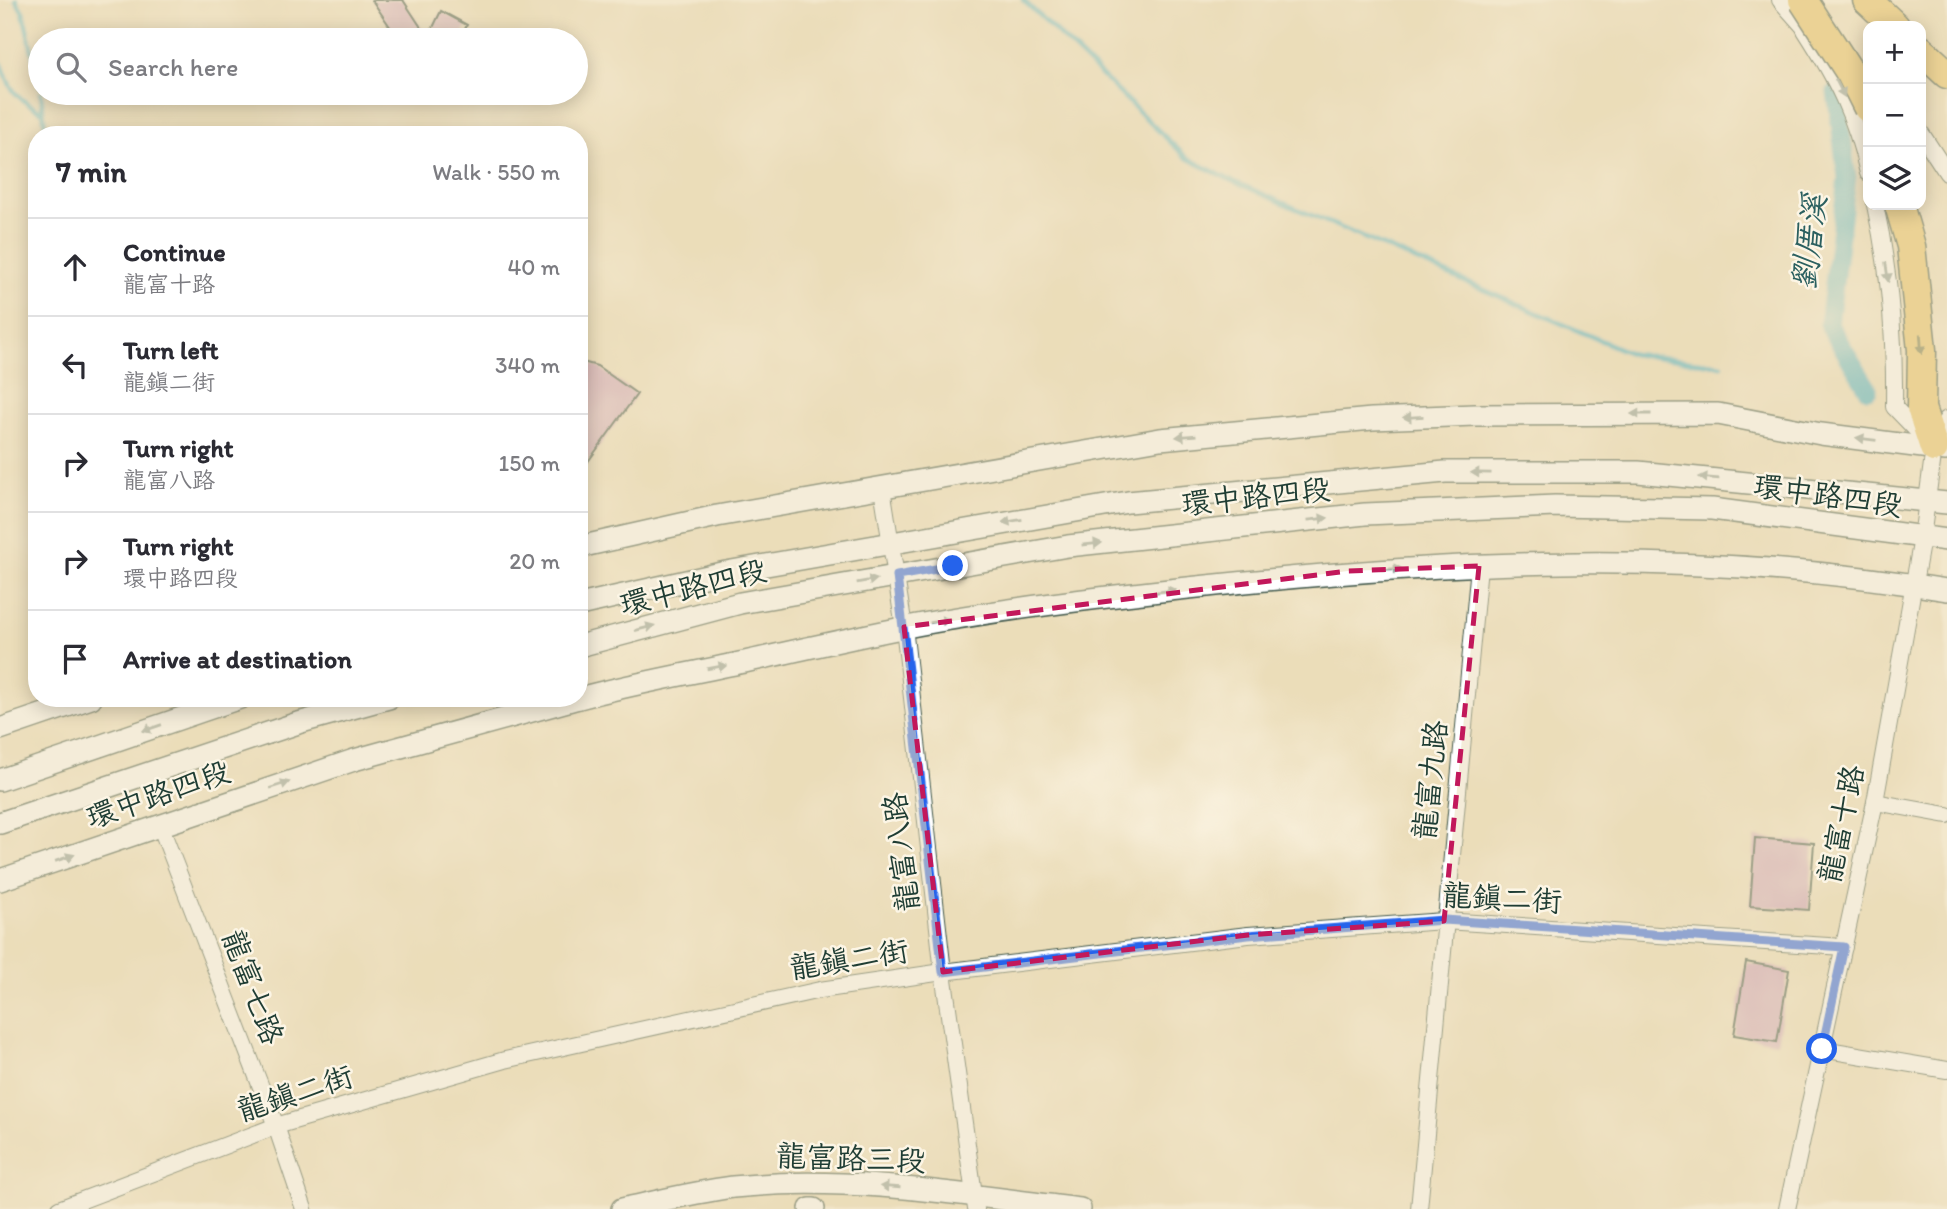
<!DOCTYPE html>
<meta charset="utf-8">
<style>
body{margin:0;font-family:Itim,"LXGW WenKai TC",sans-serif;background:#f7f7f7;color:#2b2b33}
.controls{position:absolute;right:21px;top:21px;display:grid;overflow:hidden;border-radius:14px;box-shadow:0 4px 18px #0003}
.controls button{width:63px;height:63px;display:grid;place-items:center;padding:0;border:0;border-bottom:2px solid #e1e1e2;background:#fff;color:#2b2b33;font:35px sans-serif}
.stop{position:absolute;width:21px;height:21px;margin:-16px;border:5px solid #2563eb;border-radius:50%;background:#fff}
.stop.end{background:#2563eb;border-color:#fff;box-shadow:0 2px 7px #0008}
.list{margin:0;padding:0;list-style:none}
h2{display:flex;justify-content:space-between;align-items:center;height:91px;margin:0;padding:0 28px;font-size:30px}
h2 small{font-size:23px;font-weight:400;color:#7c7c81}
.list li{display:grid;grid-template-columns:46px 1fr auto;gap:21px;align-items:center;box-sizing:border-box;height:98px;padding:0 28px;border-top:2px solid #e1e1e2}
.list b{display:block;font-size:26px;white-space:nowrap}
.list p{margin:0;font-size:23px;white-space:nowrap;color:#7c7c81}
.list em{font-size:23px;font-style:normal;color:#7c7c81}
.icon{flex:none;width:38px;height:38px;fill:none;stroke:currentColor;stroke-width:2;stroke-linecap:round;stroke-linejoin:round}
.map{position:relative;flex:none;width:1947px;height:1209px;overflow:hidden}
.search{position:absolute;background:#fff;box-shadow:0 4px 18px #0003;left:28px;top:28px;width:560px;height:77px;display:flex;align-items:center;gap:18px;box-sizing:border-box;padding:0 24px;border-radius:38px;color:#7c7c81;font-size:26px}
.panel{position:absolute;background:#fff;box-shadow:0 4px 18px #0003;left:28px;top:126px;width:560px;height:581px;border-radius:28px}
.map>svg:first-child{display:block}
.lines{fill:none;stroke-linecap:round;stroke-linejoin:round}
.stream{stroke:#48b1c6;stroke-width:5}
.canal{stroke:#48b1c6;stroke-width:19}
.building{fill:#c795b7}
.minor-casing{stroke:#3e5548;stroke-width:18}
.tertiary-casing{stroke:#3e5548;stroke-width:24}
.trunk-casing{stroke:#3e5548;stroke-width:31}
.minor{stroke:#fff;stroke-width:16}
.tertiary{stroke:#fff;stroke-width:21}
.trunk{stroke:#eac669;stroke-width:28}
.trunk-bridge-casing{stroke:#3e5548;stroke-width:31;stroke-linecap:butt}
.trunk-bridge{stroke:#eac669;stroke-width:28}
.oneway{fill:#8f9e9a}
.oneway2{fill:#7a7b4c}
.route{stroke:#2563eb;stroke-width:9}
.marked{fill:none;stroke:#c2185b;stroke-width:5;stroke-dasharray:14 9;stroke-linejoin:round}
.labels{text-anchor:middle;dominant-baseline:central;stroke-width:5;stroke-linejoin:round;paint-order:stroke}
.street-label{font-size:30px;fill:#1f3d34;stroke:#fcf5e5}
.water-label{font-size:32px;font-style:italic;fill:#2b6060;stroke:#fcf5e5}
</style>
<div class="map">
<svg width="1947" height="1209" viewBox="0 0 1947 1209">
<rect width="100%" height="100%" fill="#fcf5e5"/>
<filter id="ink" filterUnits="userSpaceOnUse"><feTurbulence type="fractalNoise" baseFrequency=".0143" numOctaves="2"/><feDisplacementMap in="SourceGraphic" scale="14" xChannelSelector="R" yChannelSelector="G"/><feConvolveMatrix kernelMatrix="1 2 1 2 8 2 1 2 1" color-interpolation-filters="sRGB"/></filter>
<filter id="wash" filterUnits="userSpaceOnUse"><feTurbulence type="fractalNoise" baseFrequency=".00686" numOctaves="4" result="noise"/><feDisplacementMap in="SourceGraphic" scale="28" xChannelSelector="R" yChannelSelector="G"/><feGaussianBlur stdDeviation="1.57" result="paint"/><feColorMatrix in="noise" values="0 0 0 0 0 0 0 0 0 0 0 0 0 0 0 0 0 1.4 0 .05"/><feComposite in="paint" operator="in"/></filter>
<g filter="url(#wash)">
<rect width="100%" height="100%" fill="#ebddb9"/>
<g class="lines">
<!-- stream -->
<g class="stream">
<path d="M16,0L23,12L40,86"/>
<path d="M1023,0L1187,158L1228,179L1632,354L1722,365"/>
<path d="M0,62C10,90 16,99 43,112"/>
<path d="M41,93L46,135"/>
</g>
<!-- canal -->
<path class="canal" d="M1836,92L1847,178L1829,325L1868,389"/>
</g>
<g id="blocks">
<!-- building -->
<g class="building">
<path d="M372,0H403L428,38L441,11L467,25L459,40H399Z"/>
<path d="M579,361L597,366L637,394L579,474Z"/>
<path d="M1755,838L1814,843L1809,910L1750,906Z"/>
<path d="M1746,962L1789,970L1777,1042L1734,1035Z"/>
</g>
</g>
</g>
<g filter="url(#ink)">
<use href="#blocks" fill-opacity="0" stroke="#3e5548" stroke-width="2"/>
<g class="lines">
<defs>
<g id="minor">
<path d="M1780,0L1811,35"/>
<path d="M1805,30C1836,78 1856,117 1868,173"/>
<path d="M1921,133L1947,173"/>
<path d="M1875,205C1890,272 1895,338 1894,407L1927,441"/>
<path d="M882,488L904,627L943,972L976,1209"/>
<path d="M1875,802L1947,815"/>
<path d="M160,825L276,1126L304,1209"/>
<path d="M1822,1049L1947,1070"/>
<path d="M59,1209L276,1126L505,1060L820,990L943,972L1248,935L1444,921L1844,947"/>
<path d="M1419,1209L1479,566"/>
<path d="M1787,1209L1875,802L1922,538L1934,448L1947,419"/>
</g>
<g id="tertiary">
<path d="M579,547L717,516L1160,439L1372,419L1475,415L1718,414L1821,434L1946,450"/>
<path d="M579,605L726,572L1128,502L1445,472H1638L1947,503"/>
<path d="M579,646L740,603L1068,546L1365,514L1555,506L1712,509L1947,540"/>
<path d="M579,698C635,683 692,673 749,661C814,647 879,631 945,620C1032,605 1120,595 1207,586C1452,560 1703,549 1947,590"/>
<path d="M0,729L91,698"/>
<path d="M0,780L240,698"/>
<path d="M0,823L298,723L389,698"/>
<path d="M0,880L354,760L579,698"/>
<path d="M622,1209C659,1201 695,1192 733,1187C849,1175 965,1195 1080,1209"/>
<path d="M810,1209H814"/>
</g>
<g id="trunk">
<path d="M1867,0L1895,26"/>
<path d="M1921,50L1947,74"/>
<path d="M1899,205L1911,246L1922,350L1921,408L1934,448"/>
</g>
</defs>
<!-- minor casing -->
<use href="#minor" class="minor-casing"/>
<!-- tertiary casing -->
<use href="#tertiary" class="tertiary-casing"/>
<!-- trunk casing -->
<use href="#trunk" class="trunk-casing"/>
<!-- minor -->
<use href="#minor" class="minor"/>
<!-- tertiary -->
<use href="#tertiary" class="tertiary"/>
<!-- trunk -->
<use href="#trunk" class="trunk"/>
<defs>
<path id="trunk-bridge" d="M1803,0L1851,74L1868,108"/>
</defs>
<!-- trunk-bridge casing -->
<use href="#trunk-bridge" class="trunk-bridge-casing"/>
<!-- trunk-bridge -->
<use href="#trunk-bridge" class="trunk-bridge"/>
</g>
<!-- one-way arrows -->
<defs><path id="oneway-solid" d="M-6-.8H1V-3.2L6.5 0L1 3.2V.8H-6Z" transform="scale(1.75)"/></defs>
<g class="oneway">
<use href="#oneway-solid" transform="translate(1840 88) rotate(63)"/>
<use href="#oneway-solid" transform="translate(1887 272) rotate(82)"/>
<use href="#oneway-solid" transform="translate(1641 414) rotate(180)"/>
<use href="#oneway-solid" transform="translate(1413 417) rotate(177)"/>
<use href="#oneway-solid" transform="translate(1186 436) rotate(175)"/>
<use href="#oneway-solid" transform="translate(1866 439) rotate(-173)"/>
<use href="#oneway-solid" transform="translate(1481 473) rotate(-179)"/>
<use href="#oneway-solid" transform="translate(1709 478) rotate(-175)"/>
<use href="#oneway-solid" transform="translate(1318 519) rotate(-6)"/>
<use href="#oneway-solid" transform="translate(1012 521) rotate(171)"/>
<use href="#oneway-solid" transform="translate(1092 544) rotate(-6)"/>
<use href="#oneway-solid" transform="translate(1392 569) rotate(-2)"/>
<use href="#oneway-solid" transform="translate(867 581) rotate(-10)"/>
<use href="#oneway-solid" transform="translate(1166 591) rotate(-6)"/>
<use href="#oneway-solid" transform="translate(940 621) rotate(-10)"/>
<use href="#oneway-solid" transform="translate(645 628) rotate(-15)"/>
<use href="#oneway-solid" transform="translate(717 667) rotate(-10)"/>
<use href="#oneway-solid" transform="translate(152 728) rotate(161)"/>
<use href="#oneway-solid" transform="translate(280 785) rotate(-18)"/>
<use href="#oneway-solid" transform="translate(65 858) rotate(-19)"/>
<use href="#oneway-solid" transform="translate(890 1187) rotate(-176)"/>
</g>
<use class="oneway2" href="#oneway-solid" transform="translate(1921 344) rotate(86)"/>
</g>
<g class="lines" filter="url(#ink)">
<!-- route -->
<path class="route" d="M953,566L897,576L943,972L1248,935L1444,920L1844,947L1822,1049"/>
</g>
<!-- marked area -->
<path d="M0 0H1947V1209H0ZM1479,566L1444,921L1248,935L943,972L904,627L1348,571Z" fill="#ebddb9" fill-opacity=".55" fill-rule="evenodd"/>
<path class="marked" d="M1479,566L1444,921L1248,935L943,972L904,627L1348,571Z"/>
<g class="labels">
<!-- street labels -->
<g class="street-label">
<text transform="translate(1828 495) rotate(8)">環中路四段</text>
<text transform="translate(1256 496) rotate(-6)">環中路四段</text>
<text transform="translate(693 587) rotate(-14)">環中路四段</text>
<text transform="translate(1430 780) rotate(-84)">龍富九路</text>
<text transform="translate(158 794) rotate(-19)">環中路四段</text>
<text transform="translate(1841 824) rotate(-78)">龍富十路</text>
<text transform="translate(901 852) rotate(-97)">龍富八路</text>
<text transform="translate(1502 898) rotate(3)">龍鎮二街</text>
<text transform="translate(849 959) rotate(-9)">龍鎮二街</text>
<text transform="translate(253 987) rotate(69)">龍富七路</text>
<text transform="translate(295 1093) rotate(-18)">龍鎮二街</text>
<text transform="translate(851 1158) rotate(2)">龍富路三段</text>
</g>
<!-- water labels -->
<g class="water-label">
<text transform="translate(1809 242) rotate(-83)">劉厝溪</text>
</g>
</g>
</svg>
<div class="controls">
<button>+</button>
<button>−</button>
<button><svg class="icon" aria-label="layers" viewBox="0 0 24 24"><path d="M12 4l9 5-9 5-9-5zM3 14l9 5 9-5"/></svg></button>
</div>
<div class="stop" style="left:1822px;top:1049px"></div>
<div class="stop end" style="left:953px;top:566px"></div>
<div class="search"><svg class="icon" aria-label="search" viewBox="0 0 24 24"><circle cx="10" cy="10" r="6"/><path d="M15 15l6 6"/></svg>Search here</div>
<section class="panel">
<h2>7 min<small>Walk · 550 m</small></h2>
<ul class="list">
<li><svg class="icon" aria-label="ahead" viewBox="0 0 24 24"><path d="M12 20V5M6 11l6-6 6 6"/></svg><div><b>Continue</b><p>龍富十路</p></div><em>40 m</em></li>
<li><svg class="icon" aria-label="left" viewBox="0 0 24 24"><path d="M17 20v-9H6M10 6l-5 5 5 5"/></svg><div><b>Turn left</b><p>龍鎮二街</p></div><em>340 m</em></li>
<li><svg class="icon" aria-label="right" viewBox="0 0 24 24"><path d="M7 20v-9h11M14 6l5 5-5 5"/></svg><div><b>Turn right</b><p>龍富八路</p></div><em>150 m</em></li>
<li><svg class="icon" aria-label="right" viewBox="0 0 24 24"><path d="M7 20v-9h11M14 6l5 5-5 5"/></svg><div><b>Turn right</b><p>環中路四段</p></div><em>20 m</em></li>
<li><svg class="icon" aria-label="arrive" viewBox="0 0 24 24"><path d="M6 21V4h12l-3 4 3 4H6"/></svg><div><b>Arrive at destination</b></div></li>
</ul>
</section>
</div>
